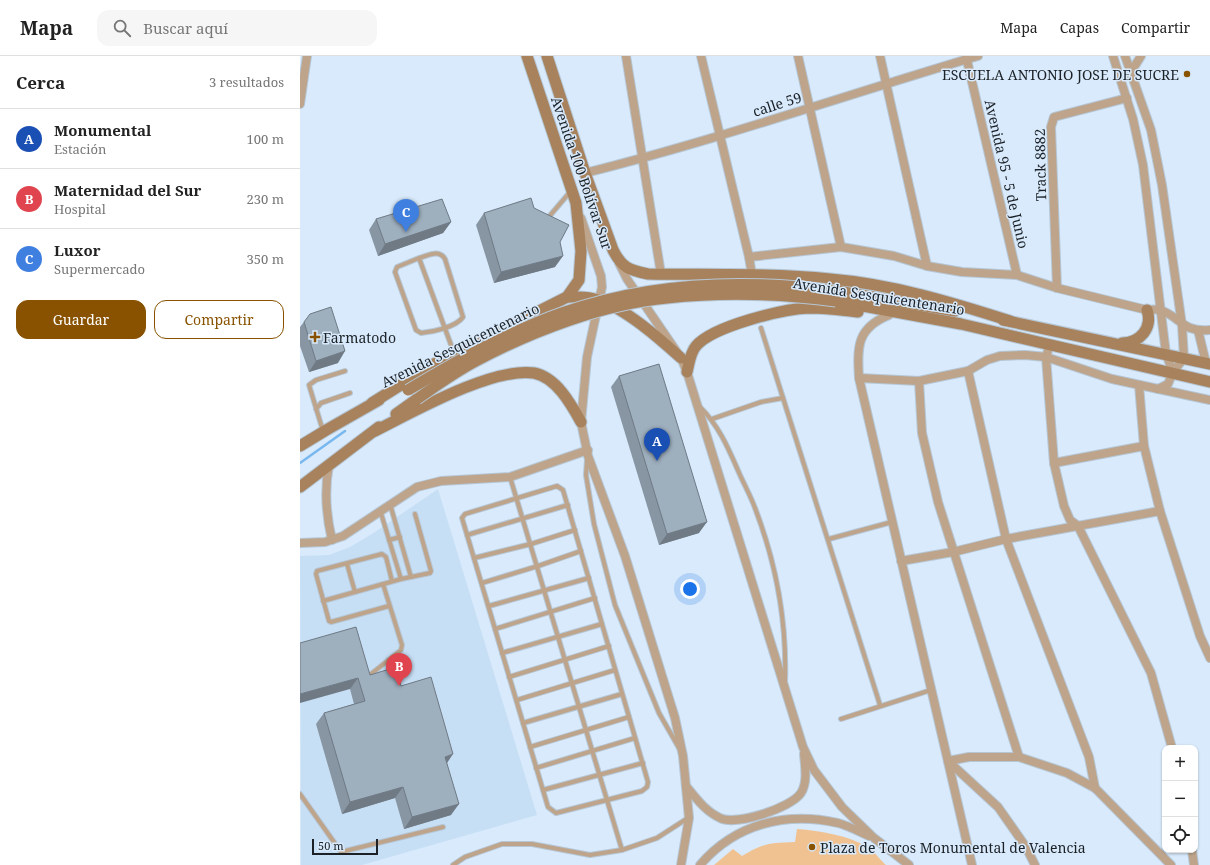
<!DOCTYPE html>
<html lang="es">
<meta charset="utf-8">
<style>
body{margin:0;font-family:"Noto Serif",serif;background:#f6f6f6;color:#222}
.controls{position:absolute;right:12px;bottom:12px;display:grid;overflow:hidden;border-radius:8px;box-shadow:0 1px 3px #0004}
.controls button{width:36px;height:36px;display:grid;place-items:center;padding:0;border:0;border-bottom:1px solid #e0e0e0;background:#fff;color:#222;font:20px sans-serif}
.scale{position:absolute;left:12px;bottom:10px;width:66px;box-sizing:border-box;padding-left:4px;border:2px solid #1b2127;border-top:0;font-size:11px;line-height:14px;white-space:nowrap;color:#1b2127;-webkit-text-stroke:3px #d8eafb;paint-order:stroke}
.you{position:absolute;left:390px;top:533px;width:14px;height:14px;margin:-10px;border:3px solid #fff;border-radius:50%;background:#1a73e8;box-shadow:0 0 0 6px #1a73e833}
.badge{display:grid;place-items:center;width:26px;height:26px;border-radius:50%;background:#885201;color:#fff;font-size:13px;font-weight:700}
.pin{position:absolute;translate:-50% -33px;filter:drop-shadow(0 1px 2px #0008)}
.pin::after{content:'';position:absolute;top:21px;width:14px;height:12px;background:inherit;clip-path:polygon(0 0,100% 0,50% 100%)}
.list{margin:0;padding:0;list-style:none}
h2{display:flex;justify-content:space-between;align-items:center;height:52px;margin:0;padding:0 16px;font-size:17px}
h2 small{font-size:13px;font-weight:400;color:#767676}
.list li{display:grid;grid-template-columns:26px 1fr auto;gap:12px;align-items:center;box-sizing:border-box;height:60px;padding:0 16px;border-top:1px solid #e0e0e0}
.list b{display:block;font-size:15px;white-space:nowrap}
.list p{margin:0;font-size:13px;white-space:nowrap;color:#767676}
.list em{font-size:13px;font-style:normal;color:#767676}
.actions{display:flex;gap:8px;padding:12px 16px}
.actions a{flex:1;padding:9px 0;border:1px solid #885201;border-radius:12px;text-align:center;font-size:14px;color:#885201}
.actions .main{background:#885201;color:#fff}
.icon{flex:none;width:22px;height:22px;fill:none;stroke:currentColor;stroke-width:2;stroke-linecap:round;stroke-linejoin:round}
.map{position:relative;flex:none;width:910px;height:809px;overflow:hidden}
header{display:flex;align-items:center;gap:24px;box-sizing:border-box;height:56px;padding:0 20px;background:#fff;border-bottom:1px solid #e0e0e0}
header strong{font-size:19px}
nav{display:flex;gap:22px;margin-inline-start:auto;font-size:14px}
.search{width:280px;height:36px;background:#f6f6f6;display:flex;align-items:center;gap:10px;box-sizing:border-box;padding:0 14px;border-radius:12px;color:#767676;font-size:15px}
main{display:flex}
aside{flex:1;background:#fff}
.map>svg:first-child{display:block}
.built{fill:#c7dff5}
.green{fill:#f1c291}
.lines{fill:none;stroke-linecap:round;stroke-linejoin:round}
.stream{stroke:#79b8ef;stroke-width:2.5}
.lane-casing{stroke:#b6c6d5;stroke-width:6}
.street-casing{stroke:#b6c6d5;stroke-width:10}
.secondary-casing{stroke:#b6c6d5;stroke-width:13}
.lane{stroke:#bda48a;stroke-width:4}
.street{stroke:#bda48a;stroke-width:8}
.secondary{stroke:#a7825c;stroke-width:11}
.secondary-bridge-casing{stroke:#b6c6d5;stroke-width:13;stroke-linecap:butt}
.secondary-bridge{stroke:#a7825c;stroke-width:11}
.wall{fill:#8896a3}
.shaded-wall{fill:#6f7a85}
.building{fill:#9eafbe;stroke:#6f7a85}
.poi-dot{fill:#885201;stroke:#d8eafb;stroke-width:1.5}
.labels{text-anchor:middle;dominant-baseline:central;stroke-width:3;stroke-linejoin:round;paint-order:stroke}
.poi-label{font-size:14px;fill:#1b2127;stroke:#d8eafb;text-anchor:start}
.street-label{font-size:14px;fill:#1b2127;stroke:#d8eafb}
</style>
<header>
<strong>Mapa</strong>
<div class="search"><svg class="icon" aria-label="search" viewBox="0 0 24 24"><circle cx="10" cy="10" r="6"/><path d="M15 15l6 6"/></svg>Buscar aquí</div>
<nav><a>Mapa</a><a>Capas</a><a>Compartir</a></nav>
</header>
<main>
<aside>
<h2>Cerca<small>3 resultados</small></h2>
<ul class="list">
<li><span class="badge" style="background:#1a4fb4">A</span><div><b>Monumental</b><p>Estación</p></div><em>100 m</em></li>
<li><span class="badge" style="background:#e0444e">B</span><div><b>Maternidad del Sur</b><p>Hospital</p></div><em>230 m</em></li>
<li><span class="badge" style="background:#3f7fe0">C</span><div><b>Luxor</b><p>Supermercado</p></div><em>350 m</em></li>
</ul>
<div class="actions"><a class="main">Guardar</a><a>Compartir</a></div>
</aside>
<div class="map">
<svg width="910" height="809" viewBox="0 0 910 809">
<rect width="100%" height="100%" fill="#d8eafb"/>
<!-- built -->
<path class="built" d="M138,433L237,759L62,809H1L0,500L29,499L50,491L72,478Z"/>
<!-- green -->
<path class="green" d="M497,773C521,775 548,779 569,792C575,796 580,804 586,809H414L433,793L442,800C464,787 469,787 495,786Z"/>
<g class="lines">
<!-- stream -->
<path class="stream" d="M0,407L45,375"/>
<defs>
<g id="lane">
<path d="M247,163L270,136"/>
<path d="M119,202L97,211L95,216L116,274L121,277C133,276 156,271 163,261L145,203C139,193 129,199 119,202L154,297"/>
<path d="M461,272L483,342"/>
<path d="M400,351C420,371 429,394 440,419C445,430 451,441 455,452C476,507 487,567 485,626"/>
<path d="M16,353L21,347L50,337"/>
<path d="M412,363L461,346L483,342L580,649"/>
<path d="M23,375L9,329L16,324L45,315"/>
<path d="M287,404L286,419L294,468L315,549L359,657L379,692"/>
<path d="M210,421L322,794"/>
<path d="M257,430L263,434L348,726L347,731L342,735L256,757L248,751L162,462L165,458Z"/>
<path d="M90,448L111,521"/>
<path d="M80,454L101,523"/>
<path d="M167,479L268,449"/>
<path d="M529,483L592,466"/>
<path d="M89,484L100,481"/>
<path d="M174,502L231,488L275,474"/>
<path d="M47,508L55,536"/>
<path d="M182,527L238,510L281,495"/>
<path d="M23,545L101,523L130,517L131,515L115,458"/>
<path d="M89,550L31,566L29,565L16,518L17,515L82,498L86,501L92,525"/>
<path d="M189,550L289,522"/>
<path d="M195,573L295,542"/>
<path d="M202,597L302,568"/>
<path d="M88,604L93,617"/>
<path d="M71,618L101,594L102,589L83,528"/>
<path d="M209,621L309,590"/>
<path d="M217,644L315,614"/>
<path d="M541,663L631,634"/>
<path d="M223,667L322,638"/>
<path d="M230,691L329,661"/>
<path d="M236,712L335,682"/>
<path d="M243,734L343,707"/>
<path d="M0,738L41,796L143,771"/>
<path d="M153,809L165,801L202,788H232L290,799L322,794L357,782L388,762"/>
</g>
<g id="street">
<path d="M326,0L361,218"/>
<path d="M401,0L449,201L452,219"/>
<path d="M498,0L541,191"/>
<path d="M580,0L627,210"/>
<path d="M666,0L717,219"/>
<path d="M813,0L833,63L843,109L866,298L873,316"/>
<path d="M825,0L851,74L862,129L882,269L884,302L873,316L868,328L858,333"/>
<path d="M820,22L831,16L841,0"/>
<path d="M0,48L7,0"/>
<path d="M285,117C417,84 546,39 678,0"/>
<path d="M281,162L301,220L302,231L287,301L281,366L288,400L325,500L375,662L383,700L389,762L381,809"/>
<path d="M449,201L541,191L594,200L627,210L662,216L717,219L757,232L847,254C851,254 856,253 860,254C880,260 882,277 910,274"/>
<path d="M319,207L327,223L381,302L387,316L503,691L514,714L542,751L574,782L609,809"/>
<path d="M757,232L751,71L754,61L827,42"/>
<path d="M589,259C557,272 557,290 559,322L672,809"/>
<path d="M898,274L906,307"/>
<path d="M750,288L746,301L754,407L764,450L770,464L778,470L851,617L872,692"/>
<path d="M668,315L706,483L789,701L795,732"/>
<path d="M559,322L619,325L668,315L687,304L700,300L725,299L746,301L812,323L910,344"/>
<path d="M619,325L622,377L638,446L719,701"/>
<path d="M839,329L844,390L860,455L900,580L910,602"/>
<path d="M754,407L844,390"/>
<path d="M29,409C24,435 26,459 32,484"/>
<path d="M0,487L25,486L43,480L117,431L141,425L210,421L288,394"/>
<path d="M601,505L653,496L706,483L860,455"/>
<path d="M648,705L669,701H719L767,717L795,732L871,809"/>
<path d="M648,705L698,751L726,791L735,809"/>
<path d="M386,730C396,742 405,755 420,762C436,770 491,752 501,737C508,726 505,710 504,698"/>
<path d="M892,794L894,809"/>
<path d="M400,809C435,768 486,755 538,767C549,770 560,776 569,780"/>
</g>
<g id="secondary">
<path d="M247,0L285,117L313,194C322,212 329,214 348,218C408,219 469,217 530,223C591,228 651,246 710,265"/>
<path d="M537,235L655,255"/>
<path d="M267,241C278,241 288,240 298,244C325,252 360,283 381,302"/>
<path d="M536,245L661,268L910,326"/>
<path d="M703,264L910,308"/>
<path d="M822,287C840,287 853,272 847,254"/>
<path d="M387,316C389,308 390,297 396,290C413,270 483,253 509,252C525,252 542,254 558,256"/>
<path d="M72,347L134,308L267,241L279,224L281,195L276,147L227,0"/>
<path d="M96,358L117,343"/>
<path d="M75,375C113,356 192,311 234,317C256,321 271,348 281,366"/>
<path d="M0,390L28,373L79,344"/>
<path d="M0,431L79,371"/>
</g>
</defs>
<!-- lane casing -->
<use href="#lane" class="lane-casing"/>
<!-- street casing -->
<use href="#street" class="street-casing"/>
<!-- secondary casing -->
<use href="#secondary" class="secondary-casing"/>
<!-- lane -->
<use href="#lane" class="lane"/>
<!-- street -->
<use href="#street" class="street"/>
<!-- secondary -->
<use href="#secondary" class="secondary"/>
<defs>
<g id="secondary-bridge">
<path d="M108,334C157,305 208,276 262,257C350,226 445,223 537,235"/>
<path d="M117,343C136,330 155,316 176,305C232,275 303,248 367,242C422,236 482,238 536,245"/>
</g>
</defs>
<!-- secondary-bridge casing -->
<use href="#secondary-bridge" class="secondary-bridge-casing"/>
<!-- secondary-bridge -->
<use href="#secondary-bridge" class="secondary-bridge"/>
</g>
<!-- wall -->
<g class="wall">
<path d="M234,152L260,186L255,211L194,227L176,169L184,157Z"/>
<path d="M76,163L151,166L143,177L78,200L69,174Z"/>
<path d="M4,266L38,307L9,316L0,290V271Z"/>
<path d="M319,320L399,477L359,489L311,331Z"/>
<path d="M0,587L70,619L101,630L147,707L151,759L104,773L95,742L42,758L16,668L24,657L54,648L50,633Z"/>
</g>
<!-- shaded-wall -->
<g class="shaded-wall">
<path d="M151,166L143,177L78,200L85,188Z"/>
<path d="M263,200L255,211L194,227L201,216Z"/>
<path d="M45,295L38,307L9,316L16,305Z"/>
<path d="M407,466L399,477L359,489L367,478Z"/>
<path d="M58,622L50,633L0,647V638Z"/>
<path d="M153,698L145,710V701Z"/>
<path d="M103,731L95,742L42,758L50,746Z"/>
<path d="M159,748L151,759L104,773L112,761Z"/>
</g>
<!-- building -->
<g class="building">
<path d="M231,142L234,152L269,169L260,186L263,200L201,216L184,157Z"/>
<path d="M142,143L151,166L85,188L76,163Z"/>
<path d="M31,251L45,295L16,305L4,266L10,258Z"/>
<path d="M359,308L407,466L367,478L319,320Z"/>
<path d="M56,571L70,619L96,611L101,630L131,621L153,698L145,701L159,748L112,761L103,731L50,746L24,657L65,645L58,622L0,638V587Z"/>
</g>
<!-- markers -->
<g class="poi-dot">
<circle cx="887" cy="18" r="4"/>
<path d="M13 275h4v4h4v4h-4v4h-4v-4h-4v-4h4z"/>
<circle cx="512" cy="791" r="4"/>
</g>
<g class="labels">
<!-- poi labels -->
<g class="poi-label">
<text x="879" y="18" text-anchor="end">ESCUELA ANTONIO JOSE DE SUCRE</text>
<text x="23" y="281">Farmatodo</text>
<text x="520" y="791">Plaza de Toros Monumental de Valencia</text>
</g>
<!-- street labels -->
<g class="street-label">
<text transform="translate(477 48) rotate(-18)">calle 59</text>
<text transform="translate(740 109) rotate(-91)">Track 8882</text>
<text transform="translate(282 117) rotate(71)">Avenida 100 Bolívar Sur</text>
<text transform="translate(707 118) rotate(77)">Avenida 95 - 5 de Junio</text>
<text transform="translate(579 240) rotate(9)">Avenida Sesquicentenario</text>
<text transform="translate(160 289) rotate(-26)">Avenida Sesquicentenario</text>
</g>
</g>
</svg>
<div class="controls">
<button>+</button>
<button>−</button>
<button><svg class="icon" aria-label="locate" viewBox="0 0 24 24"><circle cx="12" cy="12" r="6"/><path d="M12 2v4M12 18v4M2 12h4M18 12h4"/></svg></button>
</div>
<div class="scale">50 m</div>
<div class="you"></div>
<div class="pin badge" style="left:357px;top:405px;background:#1a4fb4">A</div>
<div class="pin badge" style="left:99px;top:630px;background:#e0444e">B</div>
<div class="pin badge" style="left:106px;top:176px;background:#3f7fe0">C</div>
</div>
</main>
